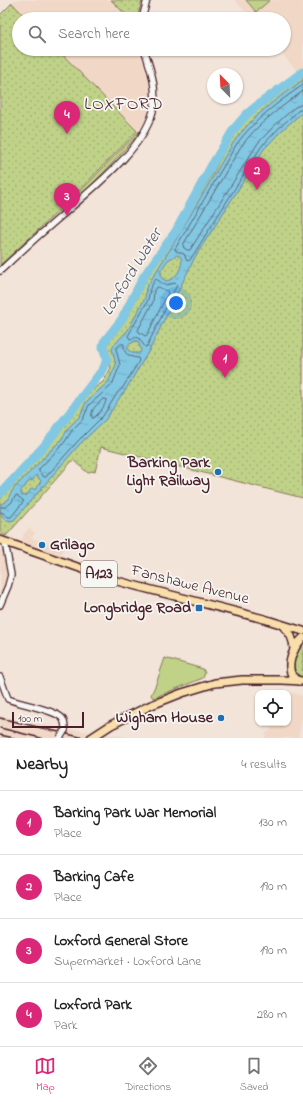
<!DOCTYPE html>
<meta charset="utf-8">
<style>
body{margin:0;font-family:"Indie Flower",sans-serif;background:#f6f6f6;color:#202124}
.controls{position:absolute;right:12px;bottom:12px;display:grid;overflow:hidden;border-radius:8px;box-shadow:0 1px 3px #0004}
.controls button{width:36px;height:36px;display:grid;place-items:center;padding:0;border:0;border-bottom:1px solid #e0e0e0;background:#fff;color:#202124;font:20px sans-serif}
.compass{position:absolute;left:207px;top:68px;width:36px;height:36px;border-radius:50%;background:#fff;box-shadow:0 1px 3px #0004;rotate:336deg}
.scale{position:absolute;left:12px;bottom:10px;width:72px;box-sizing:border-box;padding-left:4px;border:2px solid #4a1f2b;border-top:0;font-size:11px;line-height:14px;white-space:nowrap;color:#4a1f2b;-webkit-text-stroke:3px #f6f6f2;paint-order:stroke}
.you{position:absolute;left:176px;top:303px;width:14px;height:14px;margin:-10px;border:3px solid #fff;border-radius:50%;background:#1a73e8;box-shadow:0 0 0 6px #1a73e833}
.badge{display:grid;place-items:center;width:26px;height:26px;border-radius:50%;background:#db2777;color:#fff;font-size:13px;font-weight:700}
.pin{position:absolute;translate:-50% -33px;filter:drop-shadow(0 1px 2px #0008)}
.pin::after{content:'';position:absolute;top:21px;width:14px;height:12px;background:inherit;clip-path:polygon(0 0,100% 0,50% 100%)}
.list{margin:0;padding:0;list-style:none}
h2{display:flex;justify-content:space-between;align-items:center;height:52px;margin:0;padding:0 16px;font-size:17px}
h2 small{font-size:13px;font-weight:400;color:#757577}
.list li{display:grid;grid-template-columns:26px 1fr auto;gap:12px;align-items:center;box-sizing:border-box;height:64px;padding:0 16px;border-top:1px solid #e0e0e0}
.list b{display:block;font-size:15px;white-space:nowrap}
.list p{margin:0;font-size:13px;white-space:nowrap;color:#757577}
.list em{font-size:13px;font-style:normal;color:#757577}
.icon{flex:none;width:22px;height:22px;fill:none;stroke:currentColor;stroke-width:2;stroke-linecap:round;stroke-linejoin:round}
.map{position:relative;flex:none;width:303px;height:738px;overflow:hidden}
.search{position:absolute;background:#fff;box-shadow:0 1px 3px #0004;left:12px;right:12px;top:12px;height:44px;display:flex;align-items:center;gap:10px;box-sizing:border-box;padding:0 14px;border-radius:22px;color:#757577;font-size:15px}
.sheet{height:308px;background:#fff}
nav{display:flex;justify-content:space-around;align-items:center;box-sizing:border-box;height:56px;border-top:1px solid #e0e0e0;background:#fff;font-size:11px;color:#757577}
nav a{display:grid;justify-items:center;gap:2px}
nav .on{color:#db2777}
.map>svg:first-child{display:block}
.built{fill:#f0d7c6}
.grass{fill:#bfd288;stroke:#84785a}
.park{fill:url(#park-dots);stroke:#84785a}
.water{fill:url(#water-ripples);stroke:#6c8499;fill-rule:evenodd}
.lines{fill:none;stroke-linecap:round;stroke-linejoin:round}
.shore{stroke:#606375;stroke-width:1}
.river{stroke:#82c8e3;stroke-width:9}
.minor-casing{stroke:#4a1f2b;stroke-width:8}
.major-casing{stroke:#4a1f2b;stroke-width:10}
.minor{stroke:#f6f6f2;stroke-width:5.5}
.major{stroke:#f8deab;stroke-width:7}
.rail{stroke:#4a1f2b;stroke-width:1.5}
.minor-bridge-casing{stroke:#4a1f2b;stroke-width:8;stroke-linecap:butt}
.minor-bridge{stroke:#f6f6f2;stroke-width:5.5}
.poi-dot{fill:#1f6fb2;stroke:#f6f6f2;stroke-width:1.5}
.labels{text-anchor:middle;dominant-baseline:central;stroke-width:3.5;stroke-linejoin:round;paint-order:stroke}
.shield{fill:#f6f6f2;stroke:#7e6067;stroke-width:1}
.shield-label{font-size:15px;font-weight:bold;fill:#4a1f2b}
.poi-label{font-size:16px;font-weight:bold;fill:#4a1f2b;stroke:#f6f6f2;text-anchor:end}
.street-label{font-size:16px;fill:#4a1f2b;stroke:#f6f6f2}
.water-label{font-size:17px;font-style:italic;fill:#5b5262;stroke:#f6f6f2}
.quarter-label{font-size:18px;letter-spacing:1px;fill:#4a1f2b;stroke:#f6f6f2}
</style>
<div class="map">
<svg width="303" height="738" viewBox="0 0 303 738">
<defs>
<pattern id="park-dots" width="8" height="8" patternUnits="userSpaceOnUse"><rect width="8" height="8" fill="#bfd288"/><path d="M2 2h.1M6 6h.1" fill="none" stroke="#a6b476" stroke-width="1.8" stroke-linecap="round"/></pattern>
<pattern id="water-ripples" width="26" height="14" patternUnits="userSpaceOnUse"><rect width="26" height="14" fill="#82c8e3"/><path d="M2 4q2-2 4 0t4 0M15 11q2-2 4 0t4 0" fill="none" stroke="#72abc3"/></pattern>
</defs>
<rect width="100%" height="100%" fill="#f2e4d8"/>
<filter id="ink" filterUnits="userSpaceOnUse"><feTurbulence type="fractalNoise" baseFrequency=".025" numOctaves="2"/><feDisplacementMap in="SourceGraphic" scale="8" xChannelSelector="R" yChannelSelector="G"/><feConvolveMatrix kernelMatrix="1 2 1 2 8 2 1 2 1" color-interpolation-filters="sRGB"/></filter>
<g filter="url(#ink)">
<!-- built -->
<g class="built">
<path d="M15,0H111L130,19H27L12,3Z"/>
<path d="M235,0H303V69L298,72L278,49H284V19H252Z"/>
<path d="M57,49H139L148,80L150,95L147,116L141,127L137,131Z"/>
<path d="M29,528L35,533L31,538L64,547L61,556L21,542L24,534Z"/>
<path d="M0,549L5,559L7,566L6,579L1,594Z"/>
<path d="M281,689L303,696V713L298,738H265L267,732L271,730L272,723H288V693H280Z"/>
<path d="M0,716L53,727L133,738H0Z"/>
</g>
<!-- grass -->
<g class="grass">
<path d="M246,0H270L256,12Z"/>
<path d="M139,131L140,132C116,160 92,187 62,210Z"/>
<path d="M165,658L203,669L205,673L203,678L153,698L151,695L156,684Z"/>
</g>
<!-- park -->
<g class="park">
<path d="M111,0H142L137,19H130Z"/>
<path d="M12,3L27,19H19V49H57L137,131L63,207L0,265V15Z"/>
<path d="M303,74V498L101,447L95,472L91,471L88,473L73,460L6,536L0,533V498L11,484L49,444L90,391L103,382L111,368L104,346L114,333L119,329L132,308L142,284L172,242L186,219L213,173L234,132L246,116L253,110Z"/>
<path d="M303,644V677C287,672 296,654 303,644Z"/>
</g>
<!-- water -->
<path class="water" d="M303,80V112L281,131L264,149L195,257L150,349L123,394H122L106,419L79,445L14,520C3,523 0,514 0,505L9,499V496L15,487L61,440L69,427L80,416L86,402L108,382L116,365L112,349L114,345L128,330L145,298L146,288L172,246L233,143C251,117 277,98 303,80ZM177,255L181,257C184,266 176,280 166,281L161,277V270L168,260ZM135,341L138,342L141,349L140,353H133L128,350V345ZM36,475L41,481L36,489C27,489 32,490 27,495L22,496C20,491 21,489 25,487L27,483L33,480Z"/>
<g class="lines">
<!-- shore -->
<g class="shore">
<path d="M303,85C278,102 254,120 236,145L175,249L176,251L184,254L187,261L190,260L261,147L279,128L299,110H303"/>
<path d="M303,91C280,108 257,124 240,148L183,245L184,248L187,250H190L258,143L275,125L295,107L303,104"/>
<path d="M156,279L165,285L175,283L177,285L147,346L145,347L139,338L136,337L130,339L128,336L148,300L150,289Z"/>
<path d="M158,287L167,291L168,293L147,335L145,336L139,332L138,330L153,302L154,290Z"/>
<path d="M121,344H124C123,354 129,357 138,358L139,361L122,389L118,392L103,416L77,442L46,477H44L39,472V469L64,443L73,429L83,419L89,405L112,385L120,365L116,349Z"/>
<path d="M103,399H106C106,406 99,413 94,418H92C90,409 97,405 103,399Z"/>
<path d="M0,507H6L12,502L16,495L24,501L11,517C6,518 5,512 0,512"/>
</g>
<!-- river -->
<path class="river" d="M0,494L45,445L104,368L107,359L103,347L104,342L122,319L144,276L176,231L212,165L234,129L247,114L258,105L303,72"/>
<defs>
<g id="minor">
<path d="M142,19L147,0"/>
<path d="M0,271C19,253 39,235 59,218C89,191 148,147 154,106C157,87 150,67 144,49"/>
<path d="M0,605L8,586L11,575L5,542"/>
<path d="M0,677L8,699C20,704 55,710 62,718C65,721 65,726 65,730"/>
</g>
<g id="major">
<path d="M0,540L117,581L264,619L303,631"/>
<path d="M283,626C290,632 294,641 294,650"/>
<path d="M299,681C282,674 292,647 303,638"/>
<path d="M91,738L111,725L149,706L182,693L215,683L242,680H282L303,681"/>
</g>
</defs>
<!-- minor casing -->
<use href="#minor" class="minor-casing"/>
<!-- major casing -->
<use href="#major" class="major-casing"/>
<!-- minor -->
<use href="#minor" class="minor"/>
<!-- major -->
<use href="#major" class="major"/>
<!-- rail -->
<g class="rail">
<path d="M0,718L84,738"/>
<path d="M0,728L41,738"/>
<path d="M0,735L14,738"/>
</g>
<defs>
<path id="minor-bridge" d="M60,738L65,730"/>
</defs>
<!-- minor-bridge casing -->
<use href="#minor-bridge" class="minor-bridge-casing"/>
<!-- minor-bridge -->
<use href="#minor-bridge" class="minor-bridge"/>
</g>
</g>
<!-- markers -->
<g class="poi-dot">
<circle cx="218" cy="472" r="4"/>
<circle cx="42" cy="545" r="4"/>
<rect x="195" y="604" width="8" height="8" rx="2"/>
<circle cx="221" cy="718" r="4"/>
</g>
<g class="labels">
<!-- shield labels -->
<rect class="shield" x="81" y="561" width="36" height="26" rx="3"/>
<g class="shield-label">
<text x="99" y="574">A123</text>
</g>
<!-- poi labels -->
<g class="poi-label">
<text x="210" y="463">Barking Park<tspan x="210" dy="18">Light Railway</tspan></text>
<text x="50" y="545" text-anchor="start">Grilago</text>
<text x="191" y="608">Longbridge Road</text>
<text x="213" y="718">Wigham House</text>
</g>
<!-- street labels -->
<g class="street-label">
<text transform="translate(190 585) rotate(14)">Fanshawe Avenue</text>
</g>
<!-- water labels -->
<g class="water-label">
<text transform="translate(132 272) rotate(-58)">Loxford Water</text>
</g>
<!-- quarter labels -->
<g class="quarter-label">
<text x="124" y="105">LOXFORD</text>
</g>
</g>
</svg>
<div class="controls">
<button><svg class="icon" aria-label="locate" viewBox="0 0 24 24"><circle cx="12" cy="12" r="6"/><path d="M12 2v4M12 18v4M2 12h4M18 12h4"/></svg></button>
</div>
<svg class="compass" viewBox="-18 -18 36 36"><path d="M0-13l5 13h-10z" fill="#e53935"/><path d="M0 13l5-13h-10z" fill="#757577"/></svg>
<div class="scale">100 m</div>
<div class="you"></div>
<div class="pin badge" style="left:225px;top:378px">1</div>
<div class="pin badge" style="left:257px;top:190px">2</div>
<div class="pin badge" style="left:67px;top:216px">3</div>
<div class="pin badge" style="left:67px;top:134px">4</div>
<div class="search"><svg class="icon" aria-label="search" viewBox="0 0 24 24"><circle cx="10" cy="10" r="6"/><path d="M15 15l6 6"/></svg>Search here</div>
</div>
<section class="sheet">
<h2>Nearby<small>4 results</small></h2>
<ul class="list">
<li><span class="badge">1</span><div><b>Barking Park War Memorial</b><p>Place</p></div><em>130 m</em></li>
<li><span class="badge">2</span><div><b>Barking Cafe</b><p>Place</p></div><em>190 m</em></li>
<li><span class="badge">3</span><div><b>Loxford General Store</b><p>Supermarket · Loxford Lane</p></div><em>190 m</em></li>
<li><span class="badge">4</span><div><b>Loxford Park</b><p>Park</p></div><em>280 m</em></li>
</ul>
</section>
<nav>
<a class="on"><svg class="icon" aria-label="map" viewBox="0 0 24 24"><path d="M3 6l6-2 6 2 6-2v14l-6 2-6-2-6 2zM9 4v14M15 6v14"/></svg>Map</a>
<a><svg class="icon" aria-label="directions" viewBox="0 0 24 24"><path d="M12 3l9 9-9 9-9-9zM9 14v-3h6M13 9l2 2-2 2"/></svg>Directions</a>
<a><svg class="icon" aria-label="saved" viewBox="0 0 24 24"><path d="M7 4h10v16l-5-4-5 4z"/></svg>Saved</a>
</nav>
